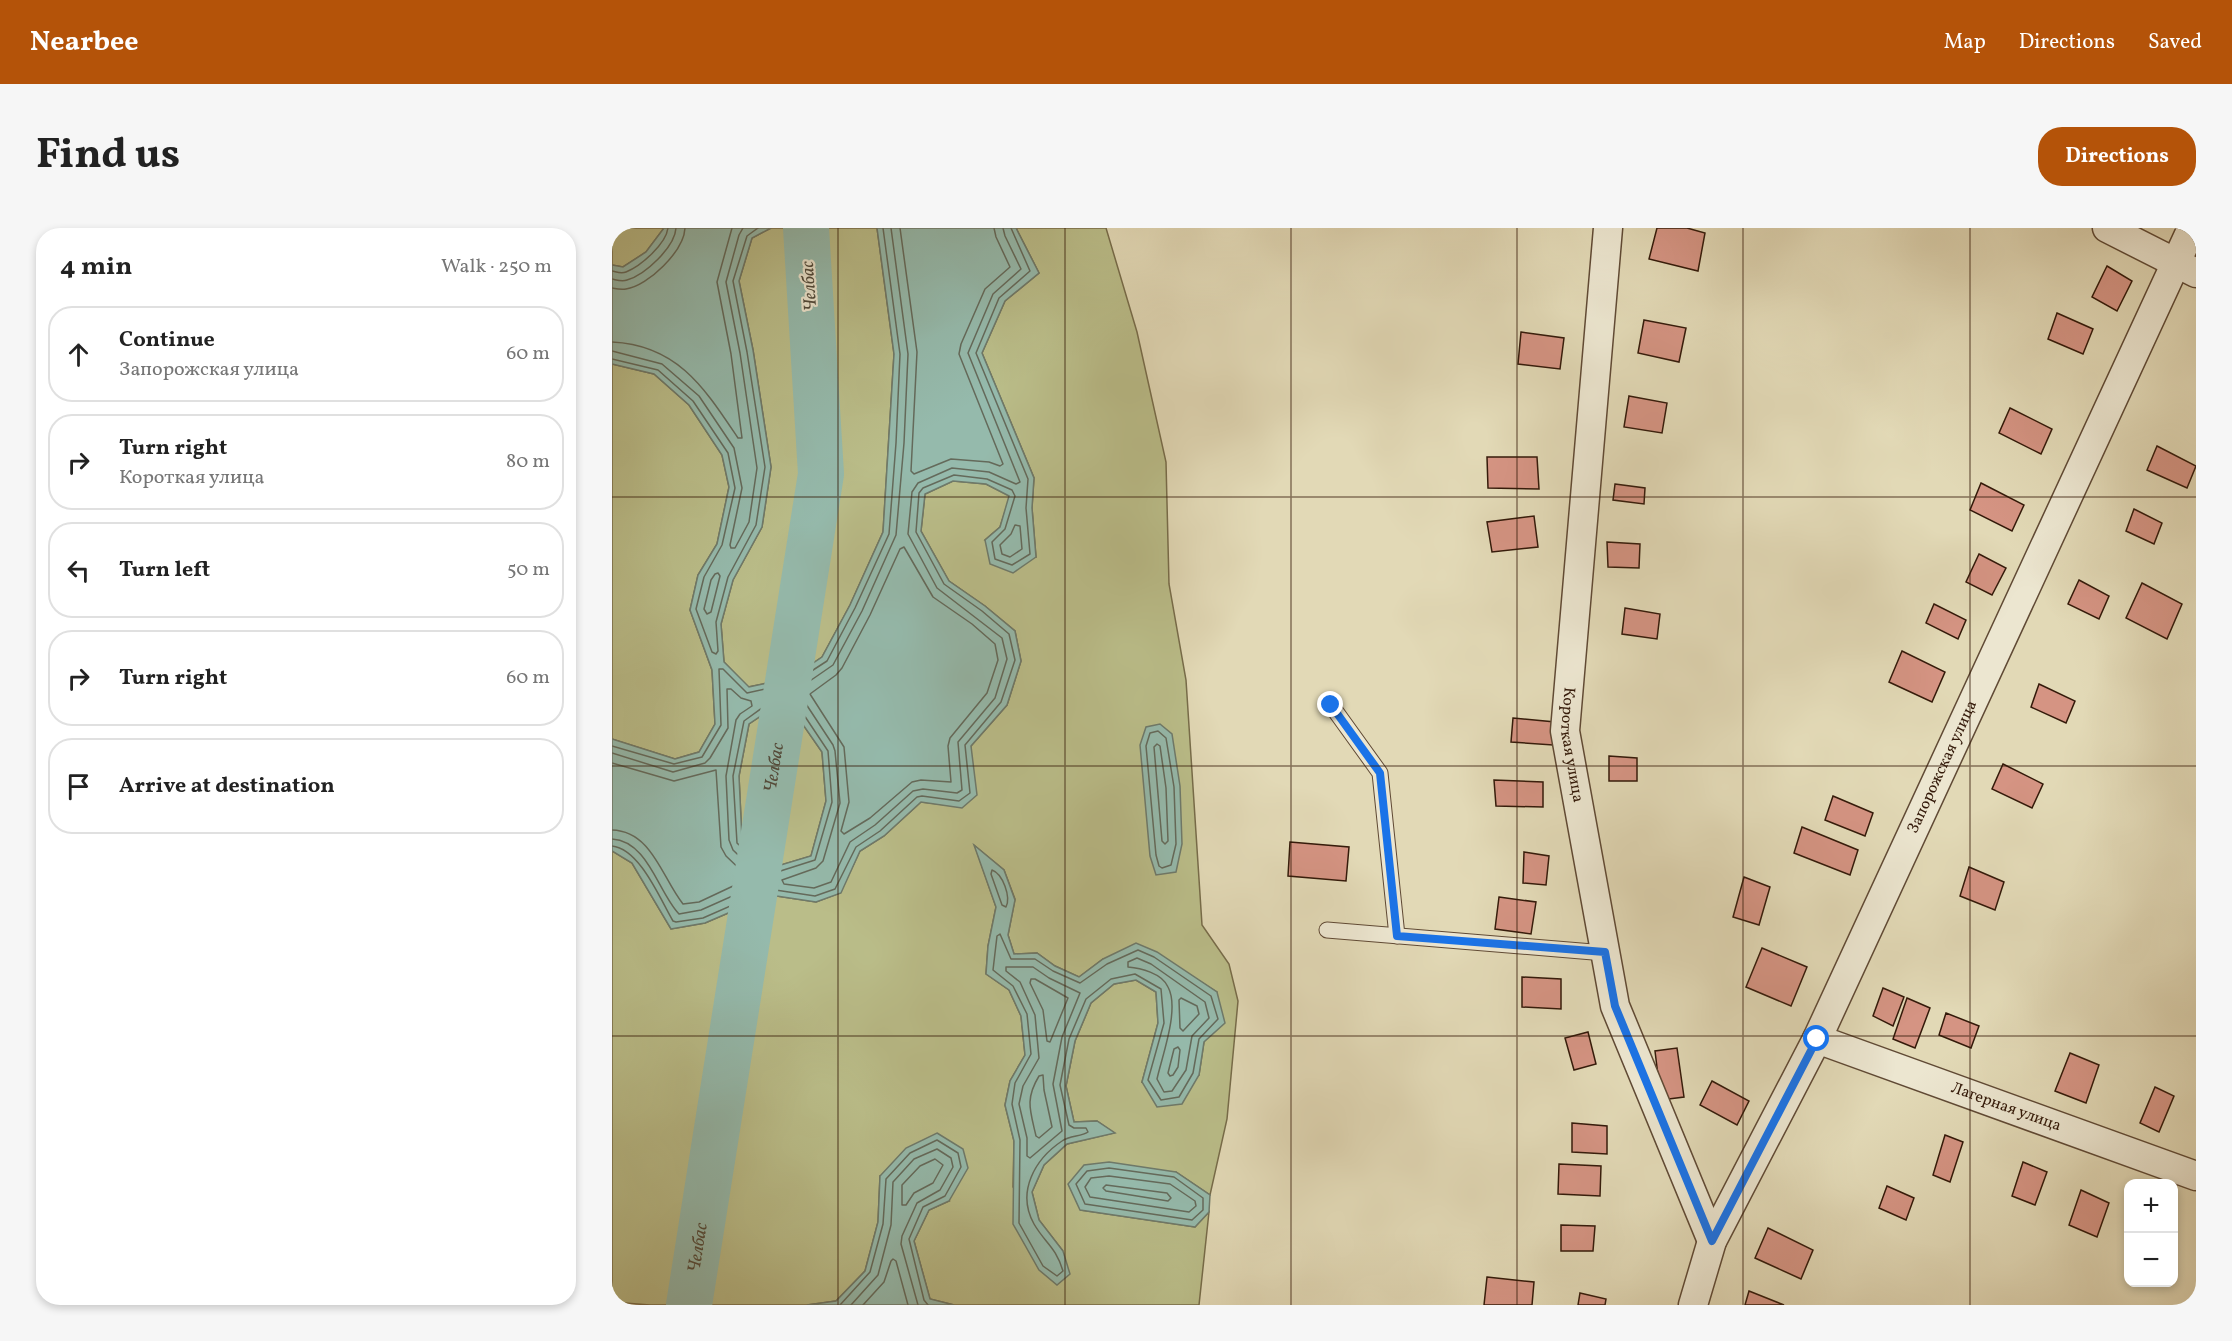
<!DOCTYPE html>
<meta charset="utf-8">
<style>
body{margin:0;font-family:Vollkorn,serif;background:#f6f6f6;color:#222}
.controls{position:absolute;right:18px;bottom:18px;display:grid;overflow:hidden;border-radius:12px;box-shadow:0 3px 9px #0003}
.controls button{width:54px;height:54px;display:grid;place-items:center;padding:0;border:0;border-bottom:2px solid #e0e0e0;background:#fff;color:#222;font:30px sans-serif}
.stop{position:absolute;width:18px;height:18px;margin:-14px;border:4px solid #1a73e8;border-radius:50%;background:#fff}
.stop.end{background:#1a73e8;border-color:#fff;box-shadow:0 2px 6px #0008}
.list{margin:0;padding:0;list-style:none}
h2{display:flex;justify-content:space-between;align-items:center;height:78px;margin:0;padding:0 24px;font-size:26px}
h2 small{font-size:20px;font-weight:400;color:#767676}
.list li{display:grid;grid-template-columns:39px 1fr auto;gap:18px;align-items:center;box-sizing:border-box;height:96px;margin:0 12px 12px;padding:0 12px;border:2px solid #e0e0e0;border-radius:24px}
.list b{display:block;font-size:22px;white-space:nowrap}
.list p{margin:0;font-size:20px;white-space:nowrap;color:#767676}
.list em{font-size:20px;font-style:normal;color:#767676}
.icon{flex:none;width:33px;height:33px;fill:none;stroke:currentColor;stroke-width:2;stroke-linecap:round;stroke-linejoin:round}
.map{position:relative;flex:none;width:1584px;height:1077px;overflow:hidden;border-radius:24px}
header{display:flex;align-items:center;gap:36px;box-sizing:border-box;height:84px;padding:0 30px;background:#b45309;color:#fff}
header strong{font-size:28px}
nav{display:flex;gap:33px;margin-inline-start:auto;font-size:21px}
.intro{display:flex;align-items:center;justify-content:space-between;box-sizing:border-box;height:144px;padding:0 36px}
h1{margin:0;font-size:42px}
.button{padding:15px 27px;border-radius:24px;background:#b45309;color:#fff;font-size:21px;font-weight:700}
main{display:flex;gap:36px;padding:0 36px}
aside{flex:1;background:#fff;border-radius:24px;box-shadow:0 3px 9px #0003}
.map>svg:first-child{display:block}
.green{fill:#babd89;stroke:#776c4a;stroke-width:1.5;fill-rule:evenodd}
.water{fill:#95baac;stroke:#6e7a6b;stroke-width:1.5;fill-rule:evenodd}
.lines{fill:none;stroke-linecap:round;stroke-linejoin:round}
.shore{stroke:#646a5b;stroke-width:1.5}
.river{stroke:#95baac;stroke-width:46}
.building{fill:#d59483;stroke:#341a0a;stroke-width:1.5}
.lane-casing{stroke:#604a35;stroke-width:17}
.street-casing{stroke:#604a35;stroke-width:31}
.lane{stroke:#ece6d0;stroke-width:15}
.street{stroke:#ece6d0;stroke-width:28}
.route{stroke:#1a73e8;stroke-width:8}
.grid{fill:none;stroke:#341a0a;stroke-width:1.5;stroke-opacity:0.55}
.labels{text-anchor:middle;dominant-baseline:central;stroke-width:4.5;stroke-linejoin:round;paint-order:stroke}
.street-label{font-size:16px;fill:#341a0a;stroke:#ece6d0}
.water-label{font-size:18px;font-style:italic;fill:#514a3b;stroke:#ece6d0}
</style>
<header>
<strong>Nearbee</strong>
<nav><a>Map</a><a>Directions</a><a>Saved</a></nav>
</header>
<div class="intro"><h1>Find us</h1><a class="button">Directions</a></div>
<main>
<aside>
<h2>4 min<small>Walk · 250 m</small></h2>
<ul class="list">
<li><svg class="icon" aria-label="ahead" viewBox="0 0 24 24"><path d="M12 20V5M6 11l6-6 6 6"/></svg><div><b>Continue</b><p>Запорожская улица</p></div><em>60 m</em></li>
<li><svg class="icon" aria-label="right" viewBox="0 0 24 24"><path d="M7 20v-9h11M14 6l5 5-5 5"/></svg><div><b>Turn right</b><p>Короткая улица</p></div><em>80 m</em></li>
<li><svg class="icon" aria-label="left" viewBox="0 0 24 24"><path d="M17 20v-9H6M10 6l-5 5 5 5"/></svg><div><b>Turn left</b></div><em>50 m</em></li>
<li><svg class="icon" aria-label="right" viewBox="0 0 24 24"><path d="M7 20v-9h11M14 6l5 5-5 5"/></svg><div><b>Turn right</b></div><em>60 m</em></li>
<li><svg class="icon" aria-label="arrive" viewBox="0 0 24 24"><path d="M6 21V4h12l-3 4 3 4H6"/></svg><div><b>Arrive at destination</b></div></li>
</ul>
</aside>
<div class="map">
<svg width="1584" height="1077" viewBox="0 0 1584 1077">
<rect width="100%" height="100%" fill="#e2d9b6"/>
<filter id="stains"><feTurbulence type="fractalNoise" baseFrequency=".00333" numOctaves="4"/><feColorMatrix values="0 0 0 0 .2 0 0 0 0 .09 0 0 0 0 .02 0 0 0 .5 -.17"/></filter>
<radialGradient id="worn" r=".72"><stop offset=".6" stop-color="#630" stop-opacity="0"/><stop offset="1" stop-color="#630" stop-opacity=".3"/></radialGradient>
<!-- green -->
<g class="green">
<path d="M0,0H52L34,24L11,39L0,37Z"/>
<path d="M159,0H265L282,126L271,304L238,377L210,429L179,450L136,459L112,434L109,396L121,352L150,299L159,239L141,122L127,53L140,10Z"/>
<path d="M404,0H494L525,104L554,234L557,356L574,452L590,697L617,736L626,773L615,891L598,967L564,944L457,957L469,982L583,999L597,984L587,1077H342L318,1071L302,1013L317,982L337,973L268,948L266,994L253,1043L224,1073L195,1077H38L0,1074V623L20,635L59,701L93,695L158,667L204,674L228,665L248,623L272,608L309,574L350,579L359,518L395,477L409,433L403,403L373,378L337,353L309,303L313,266L341,253L374,256L398,268L388,299L373,312L424,329L420,280L422,250L370,125L393,73L427,45ZM363,618L392,642L403,671L396,707L402,726L425,725L443,738L467,749L491,731L578,747L605,764L592,814L587,847L530,854L546,795L544,764L524,752L502,756L479,775L463,813L454,858L462,894L485,893L502,905L455,916L432,937L420,964L427,992L451,1023L401,959L402,913L393,877L398,853L413,827L409,788L397,762L374,746L376,718L384,679Z"/>
<path d="M0,136L42,146L77,177L110,227L117,259L105,316L86,347L78,382L100,442L103,496L87,524L63,531L0,511Z"/>
<path d="M165,477L183,485L210,524L214,573L199,628L159,640L130,612L127,548L137,496Z"/>
</g>
<!-- water -->
<g class="water">
<path d="M52,0H159L140,10L127,53L141,122L159,239L150,299L121,352L109,396L112,434L137,459L179,450L210,429L238,377L271,304L282,126L265,0H404L427,45L393,73L370,125L422,250L420,280L424,329L401,345L378,336L373,312L388,299L397,268L374,256L341,253L313,266L309,303L337,353L373,378L403,403L409,433L395,477L359,518L365,567L350,580L309,574L272,608L248,623L229,665L204,674L158,667L93,695L59,701L20,635L0,623V511L63,531L87,524L103,496L100,442L78,382L86,347L105,316L117,259L110,227L77,177L42,146L0,136V37L11,39L34,24ZM165,477L183,485L210,524L214,573L199,628L159,640L130,612L127,548L137,496Z"/>
<path d="M548,496L560,506L568,558L570,616L564,644L544,647L538,628L528,517L534,499Z"/>
<path d="M362,617L392,642L403,672L396,707L402,726L425,725L443,738L467,749L491,731L524,715L545,724L605,764L613,795L592,814L587,847L570,876L545,879L530,854L546,795L544,764L524,752L502,756L479,775L463,813L454,858L462,894L485,893L503,905L455,916L432,937L420,964L427,992L451,1023L458,1046L445,1057L427,1042L401,996L402,913L393,877L398,853L413,827L409,788L397,762L374,746L376,718L384,679Z"/>
<path d="M325,905L351,921L356,940L337,973L317,982L302,1013L318,1071L342,1077H195L224,1073L253,1043L266,994L268,948L294,920Z"/>
<path d="M497,934L564,944L598,967L597,984L583,999L468,982L456,956L472,937Z"/>
</g>
<g class="lines">
<!-- shore -->
<g class="shore">
<path d="M279,0L296,126L292,215L284,307L250,383L221,437L179,466L180,469L194,476L221,517L223,523L228,575L211,633L204,640L170,652L172,656L202,660L219,654L238,614L263,597L301,563L311,561L345,565L350,562L346,514L383,470L395,431L390,410L325,360L296,306L300,264L306,255L340,240L377,244L404,256L408,254L356,125L381,66L409,41L393,8L391,0"/>
<path d="M288,0L305,124L299,243L302,246L339,231L377,234L388,238L391,236L347,126L349,116L373,61L398,39L384,9L382,0"/>
<path d="M0,43C5,44 9,46 14,44C29,38 54,16 56,0"/>
<path d="M0,51C5,52 10,54 15,52C33,47 63,19 64,0"/>
<path d="M0,60C5,61 9,62 14,61C36,58 72,23 73,0"/>
<path d="M0,114C66,117 93,161 126,210H130L119,126L105,54L120,0"/>
<path d="M0,123L50,136L87,168L122,220L130,260L118,317L119,320H123L137,294L145,240L128,125L114,54L127,7L131,0"/>
<path d="M0,131L46,142L81,173L116,225L123,260L110,317L92,349L84,381L100,424L104,426L106,423L104,394L116,349L144,297L153,239L135,124L121,53L135,8L146,0"/>
<path d="M403,297L408,298L410,321L398,329L390,326L388,317L399,306Z"/>
<path d="M292,319L321,369L360,396L383,416L386,432L375,465L338,510L336,518L339,554L309,552L300,554L258,590L232,606L229,603L237,574L232,519L198,466L224,447L230,440L258,387L288,321Z"/>
<path d="M106,345L108,348L99,384L95,386L92,381L99,352L103,346Z"/>
<path d="M167,471L188,481L216,523L220,574L203,632L159,646L155,644L125,615L121,548L132,493L161,472Z"/>
<path d="M546,503L554,510L562,559L564,616L559,637L550,640L547,638L544,627L534,518L538,505Z"/>
<path d="M545,516L548,518L554,560L556,613L553,616L550,613L542,519Z"/>
<path d="M0,518L62,536L90,529L109,497L107,441H111L135,465L181,455L215,433L243,380L277,306L284,215L288,126L271,0"/>
<path d="M0,525L61,544L93,535L98,530L116,500L115,461H119L129,470L139,473L140,478L128,486L124,492L114,548L117,612L121,622L151,651L152,654L89,682L67,686C46,664 36,613 0,611"/>
<path d="M0,535L62,553L104,542L109,619L114,628L135,648L136,651L87,674L71,676C50,650 40,603 0,602"/>
<path d="M0,618C28,621 48,671 61,693L64,694L91,690L157,661L203,668L223,661L244,619L268,603L305,569L310,568L347,573L358,565L353,517L389,474L403,432L397,406L370,383L332,356L304,304L307,265L311,260L342,247L375,251L400,262L403,268L393,301L380,314L383,331L400,337L418,326L414,280L416,251L364,125L387,70L418,43L399,0"/>
<path d="M380,642C391,646 399,669 394,679L390,677L379,646Z"/>
<path d="M388,706L399,731H423L441,743L468,755L495,736L526,722L542,729L599,768L606,791L587,811L581,845L567,869L549,872L536,852L552,795L549,761L523,746L499,751L474,771L457,811L448,857L457,897L462,900H474L476,904C469,909 458,907 450,913C423,931 404,964 422,996C433,1015 444,1019 451,1043L445,1048L431,1038L407,995L408,912L400,876L403,855L419,826L415,786L401,758L381,742L385,708Z"/>
<path d="M525,730L539,736L593,774L597,790L580,808L574,842L560,863L552,864L545,851C550,828 568,781 556,759C550,745 528,740 516,739V734Z"/>
<path d="M394,739H421L437,750L468,765L450,809L441,856L450,903L418,930L415,928V910L407,876L411,858L427,830L423,787L408,754L394,743Z"/>
<path d="M419,751H423L456,770L438,814L435,813L431,782L418,755Z"/>
<path d="M569,770L585,778L587,786L571,803L568,800L567,772Z"/>
<path d="M566,819L568,822L566,839L561,847L558,848L556,845L562,821Z"/>
<path d="M431,847L432,862L440,899L427,910L424,908C418,882 413,871 427,848Z"/>
<path d="M323,931L331,937L321,955L302,965L294,977H290V957L308,938Z"/>
<path d="M497,940L562,949L591,970V982L580,992L473,976L464,956L475,943Z"/>
<path d="M497,948L558,956L583,973L584,978L577,984L478,969L473,959L479,950Z"/>
<path d="M494,957L555,965L559,970L556,973L494,963L491,960Z"/>
<path d="M228,1077L258,1044L271,996L274,951L298,925L325,912L346,925L349,939L333,968L311,979L297,1011L312,1072L316,1077"/>
<path d="M239,1077L266,1047L279,997L281,954L302,931L325,921L339,930L341,939L328,962L305,975L290,1008L289,1016L306,1077"/>
<path d="M251,1077L272,1054L279,1033L281,1031L284,1033L296,1077"/>
</g>
<!-- river -->
<path class="river" id="s1" d="M77,1077L209,246L194,0"/>
</g>
<!-- building -->
<g class="building">
<path d="M1045,0H1075L1093,5L1086,43L1037,31Z"/>
<path d="M1495,38L1520,53L1505,83L1480,69Z"/>
<path d="M1445,85L1481,101L1471,126L1436,111Z"/>
<path d="M1032,92L1074,100L1067,134L1026,125Z"/>
<path d="M909,104L952,110L948,141L906,136Z"/>
<path d="M1017,168L1055,175L1050,205L1012,199Z"/>
<path d="M1398,180L1440,201L1429,226L1387,205Z"/>
<path d="M1545,218L1584,238L1575,260L1535,242Z"/>
<path d="M875,229H925L927,261L876,260Z"/>
<path d="M1369,255L1412,277L1400,303L1358,282Z"/>
<path d="M1003,256L1033,260L1032,276L1001,272Z"/>
<path d="M1522,281L1550,295L1542,316L1514,303Z"/>
<path d="M922,288L926,319L880,324L875,294Z"/>
<path d="M995,314L1028,316L1027,340L996,339Z"/>
<path d="M1367,326L1394,340L1380,367L1354,354Z"/>
<path d="M1467,352L1497,368L1487,391L1456,376Z"/>
<path d="M1530,355L1570,376L1555,411L1514,390Z"/>
<path d="M1322,376L1354,392L1346,411L1314,395Z"/>
<path d="M1013,380L1048,386L1045,411L1010,406Z"/>
<path d="M1290,423L1333,444L1320,474L1277,454Z"/>
<path d="M1427,456L1463,473L1454,495L1419,479Z"/>
<path d="M901,490L943,494L941,517L899,514Z"/>
<path d="M997,528L1025,530V553H997Z"/>
<path d="M1391,536L1431,556L1420,580L1380,561Z"/>
<path d="M882,552L931,554V579L884,578Z"/>
<path d="M1221,568L1261,585L1253,608L1213,592Z"/>
<path d="M1190,599L1246,622L1238,647L1182,625Z"/>
<path d="M678,614L737,619L734,653L676,648Z"/>
<path d="M912,624L937,628L934,657L911,655Z"/>
<path d="M1357,639L1392,654L1383,682L1348,668Z"/>
<path d="M1132,649L1158,659L1147,697L1121,689Z"/>
<path d="M887,669L924,674L919,706L883,701Z"/>
<path d="M1150,720L1195,739L1179,778L1134,759Z"/>
<path d="M910,749L949,751V781L910,779Z"/>
<path d="M1271,760L1292,769L1281,798L1261,788Z"/>
<path d="M1295,770L1318,780L1303,820L1281,811Z"/>
<path d="M1334,785L1367,798L1359,820L1327,807Z"/>
<path d="M976,804L984,836L962,842L953,810Z"/>
<path d="M1065,820L1072,869L1049,872L1043,823Z"/>
<path d="M1458,825L1487,837L1474,875L1443,863Z"/>
<path d="M1100,853L1137,873L1125,897L1088,877Z"/>
<path d="M1543,859L1562,868L1547,904L1528,895Z"/>
<path d="M960,895L995,898V926L960,924Z"/>
<path d="M1333,907L1351,914L1338,954L1321,947Z"/>
<path d="M1411,934L1435,944L1423,977L1400,968Z"/>
<path d="M947,936L989,938L988,968L946,966Z"/>
<path d="M1275,958L1302,970L1294,992L1267,980Z"/>
<path d="M1469,962L1497,975L1485,1009L1457,997Z"/>
<path d="M949,997L983,998L981,1023H949Z"/>
<path d="M1156,1000L1201,1022L1189,1051L1143,1030Z"/>
<path d="M875,1049L922,1054L920,1077H872Z"/>
<path d="M1137,1063L1172,1077H1133Z"/>
<path d="M968,1065L994,1071L993,1077H966Z"/>
</g>
<g class="lines">
<defs>
<g id="lane">
<path d="M719,477L768,545L785,708"/>
<path d="M715,702L993,725"/>
</g>
<g id="street">
<path id="s2" d="M996,0L953,503L1003,778L1100,1013"/>
<path d="M1495,0L1584,45"/>
<path id="s3" d="M1205,811L1584,948"/>
<path id="s4" d="M1081,1077L1100,1013L1205,811L1580,0"/>
</g>
</defs>
<!-- lane casing -->
<use href="#lane" class="lane-casing"/>
<!-- street casing -->
<use href="#street" class="street-casing"/>
<!-- lane -->
<use href="#lane" class="lane"/>
<!-- street -->
<use href="#street" class="street"/>
</g>
<g class="lines">
<!-- route -->
<path class="route" d="M719,477L768,545L785,708L993,724L1003,778L1100,1013L1205,811"/>
</g>
<!-- grid -->
<path class="grid" d="M226,0V1077M453,0V1077M679,0V1077M905,0V1077M1131,0V1077M1358,0V1077M0,269H1584M0,538H1584M0,808H1584"/>
<g class="labels">
<!-- street labels -->
<g class="street-label">
<text stroke="none"><textPath href="#s2" startOffset="519">Короткая улица</textPath></text>
<text stroke="none"><textPath href="#s4" startOffset="594">Запорожская улица</textPath></text>
<text stroke="none"><textPath href="#s3" startOffset="201">Лагерная улица</textPath></text>
</g>
<!-- water labels -->
<g class="water-label">
<text transform="translate(198 58) rotate(-94)">Челбас</text>
<text stroke="none"><textPath href="#s1" startOffset="544">Челбас</textPath></text>
<text stroke="none"><textPath href="#s1" startOffset="58">Челбас</textPath></text>
</g>
</g>
<rect width="100%" height="100%" filter="url(#stains)"/>
<rect width="100%" height="100%" fill="url(#worn)"/>
</svg>
<div class="controls">
<button>+</button>
<button>−</button>
</div>
<div class="stop" style="left:1205px;top:811px"></div>
<div class="stop end" style="left:719px;top:477px"></div>
</div>
</main>
